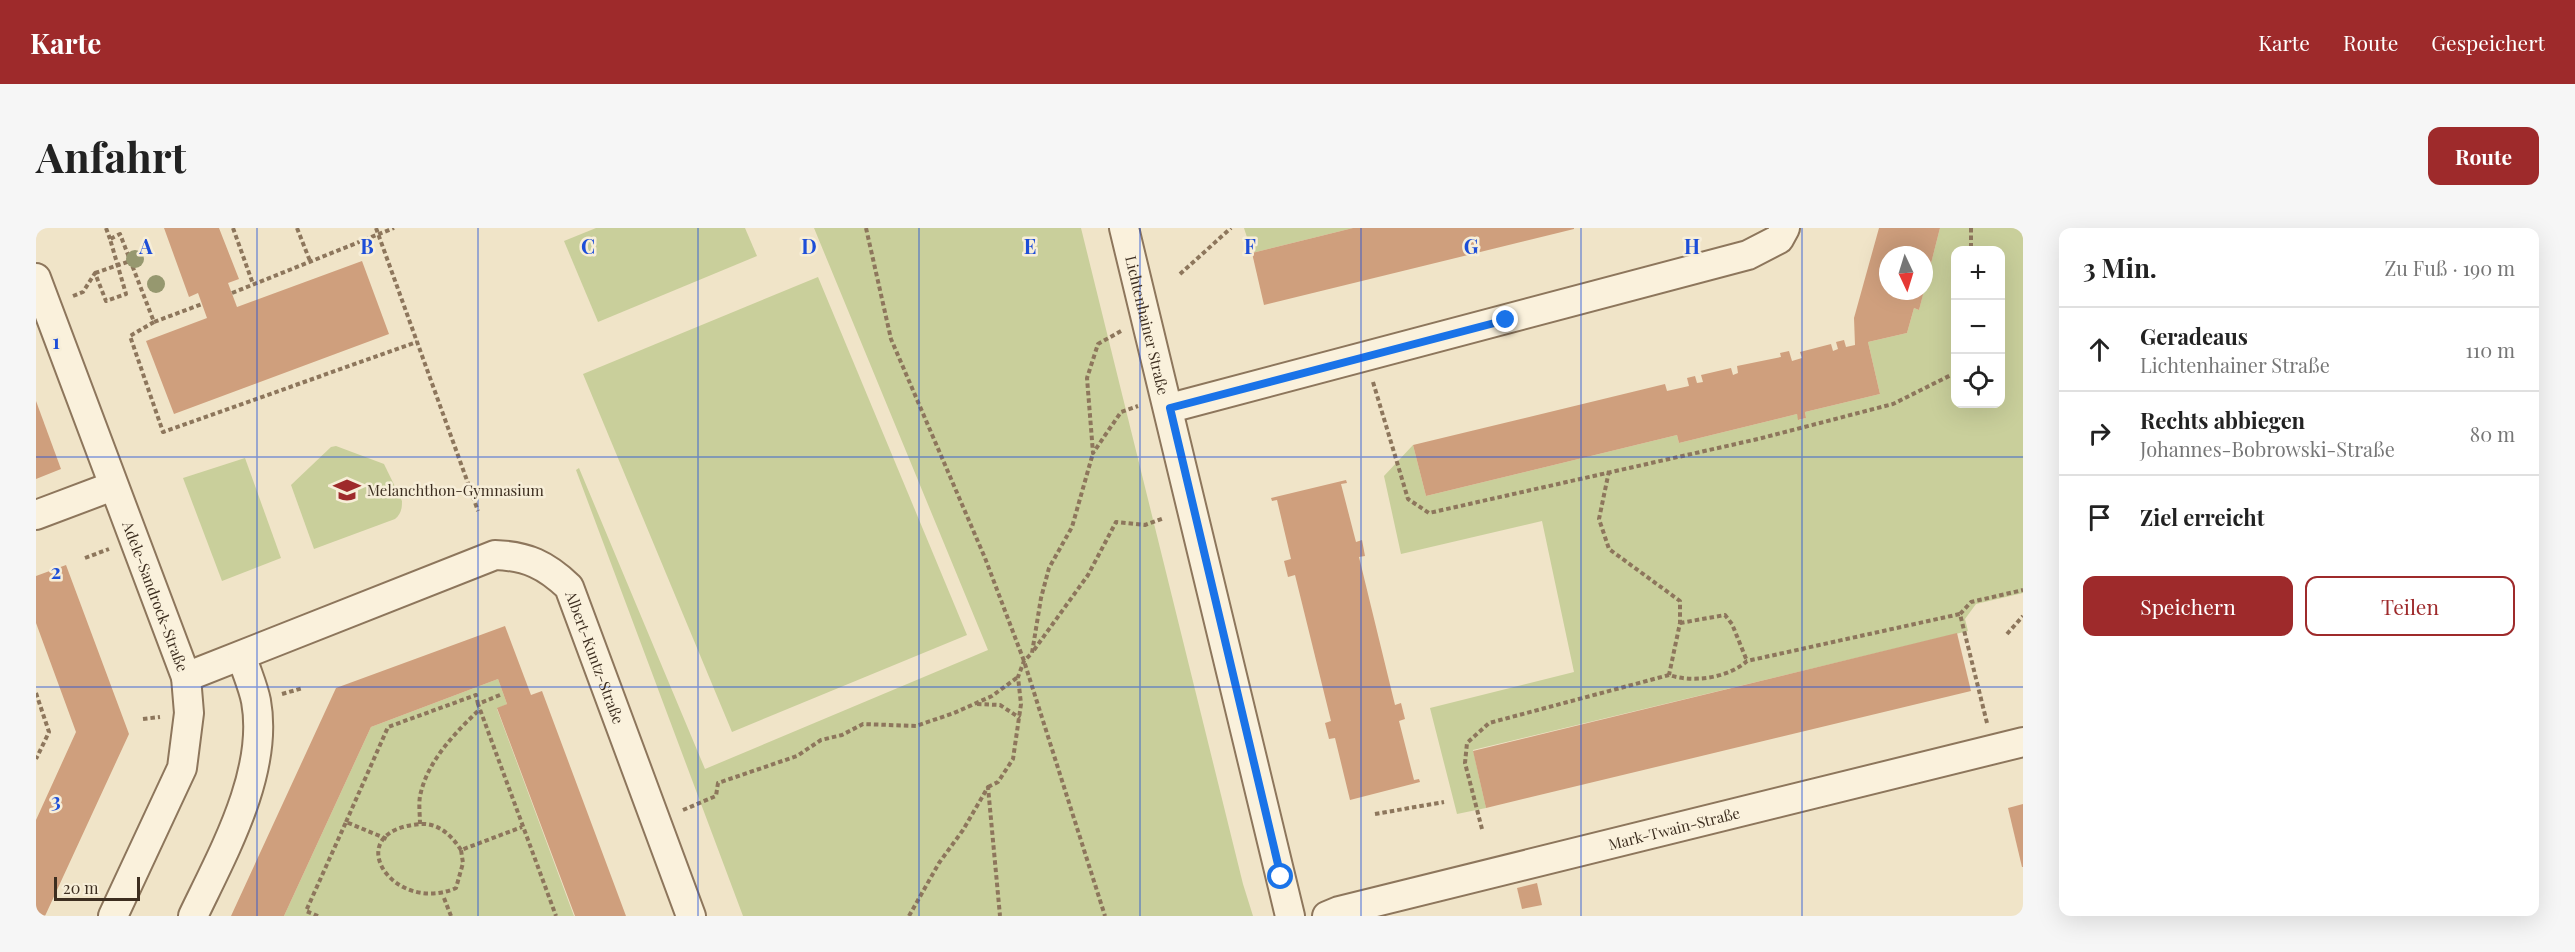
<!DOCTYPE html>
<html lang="de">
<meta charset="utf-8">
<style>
body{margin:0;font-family:"Playfair Display",serif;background:#f6f6f6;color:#222}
.controls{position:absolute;right:18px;top:18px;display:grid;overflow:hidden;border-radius:12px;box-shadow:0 6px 24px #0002}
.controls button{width:54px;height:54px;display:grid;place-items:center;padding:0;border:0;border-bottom:2px solid #e0e0e0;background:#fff;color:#222;font:30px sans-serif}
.compass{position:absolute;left:1843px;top:18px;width:54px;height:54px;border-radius:50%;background:#fff;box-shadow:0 6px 24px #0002;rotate:176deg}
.scale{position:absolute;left:18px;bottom:15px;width:86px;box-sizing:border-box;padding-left:6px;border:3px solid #3d2e20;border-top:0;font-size:16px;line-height:21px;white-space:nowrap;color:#3d2e20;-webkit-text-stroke:4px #f7eed8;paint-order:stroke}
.stop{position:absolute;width:18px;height:18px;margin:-14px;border:4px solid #1a73e8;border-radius:50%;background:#fff}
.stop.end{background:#1a73e8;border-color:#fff;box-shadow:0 2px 6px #0008}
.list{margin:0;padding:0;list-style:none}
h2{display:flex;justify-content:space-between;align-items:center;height:78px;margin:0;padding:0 24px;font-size:26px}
h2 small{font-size:20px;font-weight:400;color:#767676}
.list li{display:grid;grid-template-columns:39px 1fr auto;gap:18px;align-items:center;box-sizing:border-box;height:84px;padding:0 24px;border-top:2px solid #e0e0e0}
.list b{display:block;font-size:22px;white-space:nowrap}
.list p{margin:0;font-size:20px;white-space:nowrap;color:#767676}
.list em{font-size:20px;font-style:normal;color:#767676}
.actions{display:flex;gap:12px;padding:18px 24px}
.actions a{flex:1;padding:14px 0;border:2px solid #9e2a2b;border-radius:12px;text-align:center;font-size:21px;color:#9e2a2b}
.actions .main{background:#9e2a2b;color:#fff}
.icon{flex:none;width:33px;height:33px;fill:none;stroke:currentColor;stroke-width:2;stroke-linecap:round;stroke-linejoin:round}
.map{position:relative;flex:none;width:1987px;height:688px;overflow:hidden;border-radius:12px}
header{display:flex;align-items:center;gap:36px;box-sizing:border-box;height:84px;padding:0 30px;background:#9e2a2b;color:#fff}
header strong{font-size:28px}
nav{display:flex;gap:33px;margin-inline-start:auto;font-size:21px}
.intro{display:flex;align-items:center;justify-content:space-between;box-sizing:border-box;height:144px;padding:0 36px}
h1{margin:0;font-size:42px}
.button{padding:15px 27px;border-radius:12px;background:#9e2a2b;color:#fff;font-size:21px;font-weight:700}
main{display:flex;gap:36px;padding:0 36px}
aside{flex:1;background:#fff;border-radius:12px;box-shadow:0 6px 24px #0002}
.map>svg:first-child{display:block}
.green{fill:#c9cf9b;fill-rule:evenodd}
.building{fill:#cf9f7d}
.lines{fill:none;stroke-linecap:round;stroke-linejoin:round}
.minor-casing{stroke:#8d765c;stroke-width:32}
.path{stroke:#8d765c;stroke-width:4;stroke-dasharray:4.5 3;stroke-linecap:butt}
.minor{stroke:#faf1dc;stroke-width:28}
.tree{fill:#96986f}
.route{stroke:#1a73e8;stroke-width:8}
.grid{fill:none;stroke:#1d4ed8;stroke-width:1.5;stroke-opacity:0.55}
.labels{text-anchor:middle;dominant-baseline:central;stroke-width:5;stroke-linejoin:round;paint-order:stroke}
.street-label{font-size:15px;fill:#3d2e20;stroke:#f7eed8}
.poi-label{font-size:15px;fill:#3d2e20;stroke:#f7eed8;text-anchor:start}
.grid-label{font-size:20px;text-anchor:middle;font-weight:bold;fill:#1d4ed8;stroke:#f7eed8;stroke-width:5;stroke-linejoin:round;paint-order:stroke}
</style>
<header>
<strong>Karte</strong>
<nav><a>Karte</a><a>Route</a><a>Gespeichert</a></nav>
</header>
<div class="intro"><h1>Anfahrt</h1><a class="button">Route</a></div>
<main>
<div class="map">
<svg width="1987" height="688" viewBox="0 0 1987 688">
<rect width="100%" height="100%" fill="#f0e4c8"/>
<!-- green -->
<g class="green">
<path d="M560,0H709L721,28L562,94L528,13Z"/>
<path d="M778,0H1045L1207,656L1217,688H707L540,242L543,240L669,541L952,422Z"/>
<path d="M1208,0H1317L1216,25Z"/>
<path d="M1904,0H1987V365L1940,376L1929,391L1932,403L1437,522L1450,580L1421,586L1394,480L1538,444L1506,293L1365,326L1348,248L1377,217L1390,268L1641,207L1643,215L1761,186L1763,192L1770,190L1769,184L1844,166L1832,114L1871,105L1878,80L1883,82ZM1920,22H1964V176H1920Z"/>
<path d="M782,49L931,407L696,504L547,146Z"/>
<path d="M300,218L348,236L366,273C366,281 365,286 359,291L278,321L255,257L295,219Z"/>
<path d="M209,230L245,330L186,353L147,250Z"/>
<path d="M462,451L471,476L461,481L538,688H248L335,499Z"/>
</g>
<!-- building -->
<g class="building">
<path d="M128,0H183L203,51L192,55L201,79L326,33L353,106L138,186L110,113L171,90L162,65L153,69Z"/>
<path d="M1317,0H1538V1L1228,77L1216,25Z"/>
<path d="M1843,0H1904L1889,59L1888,27H1852V63H1888L1883,82L1878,80L1871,105L1832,114L1844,166L1769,184L1770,190L1762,192L1761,186L1643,215L1641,207L1390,268L1377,217L1629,156L1631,163L1653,158L1651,150L1659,148L1661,155L1667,154L1665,147L1695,140L1697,147L1702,145L1701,138L1745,129L1744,125L1753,123L1756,133L1766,130L1764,124L1795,116L1797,123L1802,121L1800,114L1808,112L1810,119L1819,117L1818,90Z"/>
<path d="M0,173L25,241L0,251Z"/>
<path d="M1310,252L1311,255L1305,256L1320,314L1326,312L1329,328L1323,329L1359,477L1365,475L1369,491L1363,493L1378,552L1383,551L1384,554L1314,572L1299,510L1293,511L1289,495L1295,493L1259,347L1252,349L1248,333L1255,331L1241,272L1236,273L1235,270Z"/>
<path d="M30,337L93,506L9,688H0V592L40,504L0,395V348Z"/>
<path d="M469,398L495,467L506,463L590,688H539L461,480L471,476L462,451L335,499L248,688H195L300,460Z"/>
<path d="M1921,405L1935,463L1450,580L1437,523Z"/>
<path d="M1987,576V639H1986L1972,580Z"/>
<path d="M1501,655L1506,677L1486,681L1481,660Z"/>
</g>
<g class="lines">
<defs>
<g id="minor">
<path id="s1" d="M1088,0L1254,688"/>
<path id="s2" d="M0,50L150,449L153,485L146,540L77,688"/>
<path d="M1134,180L1712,27L1743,11L1749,0"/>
<path d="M0,287L77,258"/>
<path id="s3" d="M150,449L459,327C491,328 510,337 533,359L655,688"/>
<path d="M157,688C187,625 233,544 220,473C217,458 210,443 206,429"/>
<path id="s4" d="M1291,688L1303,683L1987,514"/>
</g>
</defs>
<!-- minor casing -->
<use href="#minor" class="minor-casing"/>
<!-- path -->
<g class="path">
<path d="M70,0L74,11"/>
<path d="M197,0L217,56"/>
<path d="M261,0L274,33"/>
<path d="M340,0L442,283"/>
<path d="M830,0L855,111L949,330L988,433L1069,688"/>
<path d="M1935,0V22"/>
<path d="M59,45L94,33"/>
<path d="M1144,46L1195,0"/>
<path d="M196,65L358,0"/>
<path d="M37,68L47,64L59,45L70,73L90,66L74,11L84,6L118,94L166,76"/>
<path d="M118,94L94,108L127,204L381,114"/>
<path d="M1085,103L1062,116L1051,150L1057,225L1085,184L1102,178"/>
<path d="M1337,154L1372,271L1393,285L1722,211L1857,176L1917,146L1920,140"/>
<path d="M1573,243L1563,291L1573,321L1644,373V395L1633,447"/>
<path d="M49,330L73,321"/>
<path d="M1644,395L1689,387L1696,396L1711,433"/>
<path d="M1971,406L1987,388"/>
<path d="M998,422L1052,347L1080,294L1109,297L1128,290"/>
<path d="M0,465L13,504L0,531"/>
<path d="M246,466L267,460"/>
<path d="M464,467L442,476L520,688"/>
<path d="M941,476L964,477L984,490"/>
<path d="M107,491L124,489"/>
<path d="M1951,495L1924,386L1935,374L1987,362"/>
<path d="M952,559L962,554L977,531L985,476L982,449L988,433L996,425L1005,370L1013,340L1036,299L1057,225"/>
<path d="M647,582L680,568L682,555L761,528L785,512L806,507L827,496L880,498L918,485L956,468L982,449"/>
<path d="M1339,586L1408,574"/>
<path d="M310,594L352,499L440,467L442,476"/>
<path d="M384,596C384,586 382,573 385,564C393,531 421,503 444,481"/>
<path d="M1446,601L1429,535L1431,515L1453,495L1633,447C1657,455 1692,450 1711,433L1924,386"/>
<path d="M425,622C416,608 403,595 385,596C301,602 356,688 420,660L427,635L425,622L486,599"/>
<path d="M408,670L415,688"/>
<path d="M282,688L270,683L310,594L351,611"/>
<path d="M873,688L903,635L927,602L952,559L964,688"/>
</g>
<!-- minor -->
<use href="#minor" class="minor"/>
</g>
<!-- trees -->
<g class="tree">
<circle cx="99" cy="31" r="9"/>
<circle cx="120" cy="56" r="9"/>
</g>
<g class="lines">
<!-- route -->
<path class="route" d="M1245,649L1134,180L1470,92"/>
</g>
<!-- grid -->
<path class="grid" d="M221,0V688M442,0V688M662,0V688M883,0V688M1104,0V688M1325,0V688M1545,0V688M1766,0V688M0,229H1987M0,459H1987"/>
<!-- icons -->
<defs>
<symbol id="school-bare" viewBox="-9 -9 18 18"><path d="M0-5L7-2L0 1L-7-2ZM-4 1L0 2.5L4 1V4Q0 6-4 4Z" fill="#9e2a2b" stroke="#f7eed8" stroke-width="2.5" paint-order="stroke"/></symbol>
</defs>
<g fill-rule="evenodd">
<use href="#school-bare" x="292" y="243" width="38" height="38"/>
</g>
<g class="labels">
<!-- street labels -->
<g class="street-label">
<text stroke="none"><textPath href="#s1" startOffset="100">Lichtenhainer Straße</textPath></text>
<text stroke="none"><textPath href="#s2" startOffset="340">Adele-Sandrock-Straße</textPath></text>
<text stroke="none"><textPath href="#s3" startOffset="490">Albert-Kuntz-Straße</textPath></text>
<text stroke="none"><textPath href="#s4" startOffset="358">Mark-Twain-Straße</textPath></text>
</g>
<!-- poi labels -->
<g class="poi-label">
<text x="331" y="262">Melanchthon-Gymnasium</text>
</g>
</g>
<g class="grid-label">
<text x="110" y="26">A</text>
<text x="331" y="26">B</text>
<text x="552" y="26">C</text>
<text x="773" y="26">D</text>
<text x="994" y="26">E</text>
<text x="1214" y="26">F</text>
<text x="1435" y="26">G</text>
<text x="1656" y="26">H</text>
<text x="20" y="121">1</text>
<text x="20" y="351">2</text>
<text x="20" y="580">3</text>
</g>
</svg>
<div class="controls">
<button>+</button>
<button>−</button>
<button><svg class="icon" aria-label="locate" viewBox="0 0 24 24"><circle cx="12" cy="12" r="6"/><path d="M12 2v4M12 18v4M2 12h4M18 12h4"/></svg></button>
</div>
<svg class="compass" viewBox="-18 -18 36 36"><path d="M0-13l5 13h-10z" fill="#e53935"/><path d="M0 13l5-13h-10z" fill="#767676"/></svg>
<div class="scale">20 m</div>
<div class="stop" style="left:1245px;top:649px"></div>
<div class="stop end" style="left:1470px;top:92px"></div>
</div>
<aside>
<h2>3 Min.<small>Zu Fuß · 190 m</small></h2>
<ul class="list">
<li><svg class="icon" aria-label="ahead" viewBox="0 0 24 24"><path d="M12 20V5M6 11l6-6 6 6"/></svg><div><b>Geradeaus</b><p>Lichtenhainer Straße</p></div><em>110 m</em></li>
<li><svg class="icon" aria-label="right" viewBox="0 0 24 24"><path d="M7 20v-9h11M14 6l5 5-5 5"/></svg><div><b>Rechts abbiegen</b><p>Johannes-Bobrowski-Straße</p></div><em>80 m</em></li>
<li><svg class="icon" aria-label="arrive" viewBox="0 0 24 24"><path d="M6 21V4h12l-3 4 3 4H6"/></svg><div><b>Ziel erreicht</b></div></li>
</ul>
<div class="actions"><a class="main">Speichern</a><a>Teilen</a></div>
</aside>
</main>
